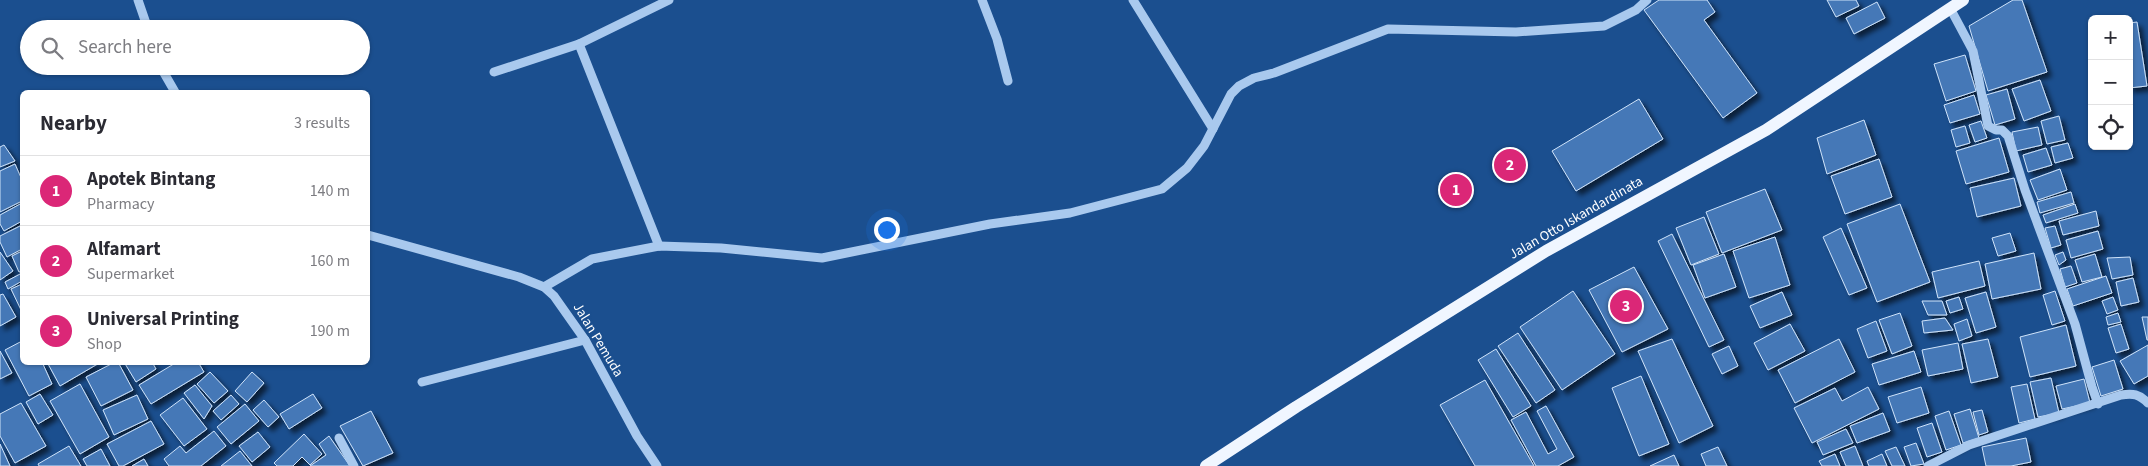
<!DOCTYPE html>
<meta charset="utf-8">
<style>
body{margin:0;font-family:"Source Sans 3",sans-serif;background:#f2f2f3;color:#2b2b33}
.controls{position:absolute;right:15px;top:15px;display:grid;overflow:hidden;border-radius:8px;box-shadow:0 1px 4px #0004}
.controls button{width:45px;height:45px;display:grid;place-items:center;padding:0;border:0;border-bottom:1px solid #e1e1e2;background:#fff;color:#2b2b33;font:25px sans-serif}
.you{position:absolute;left:886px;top:229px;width:18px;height:18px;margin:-12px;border:4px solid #fff;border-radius:50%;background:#1a73e8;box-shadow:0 0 0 8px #1a73e833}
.badge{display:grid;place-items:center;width:32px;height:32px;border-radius:50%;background:#db2777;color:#fff;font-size:16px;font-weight:700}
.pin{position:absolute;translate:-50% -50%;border:2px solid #fff;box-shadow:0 1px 5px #0006}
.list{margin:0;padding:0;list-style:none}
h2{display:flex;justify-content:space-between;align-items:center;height:65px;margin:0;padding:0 20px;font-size:21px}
h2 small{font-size:16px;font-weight:400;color:#7c7c81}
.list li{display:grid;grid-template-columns:32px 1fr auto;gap:15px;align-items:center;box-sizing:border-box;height:70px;padding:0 20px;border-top:1px solid #e1e1e2}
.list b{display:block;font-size:19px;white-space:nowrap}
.list p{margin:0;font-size:16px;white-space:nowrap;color:#7c7c81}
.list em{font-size:16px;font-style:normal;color:#7c7c81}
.icon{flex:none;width:28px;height:28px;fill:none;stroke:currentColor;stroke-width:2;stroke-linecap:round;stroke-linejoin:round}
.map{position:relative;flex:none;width:2148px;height:466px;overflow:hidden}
.search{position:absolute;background:#fff;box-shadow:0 1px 4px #0004;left:20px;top:20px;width:350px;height:55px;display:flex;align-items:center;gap:12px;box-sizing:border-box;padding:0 18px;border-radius:28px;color:#7c7c81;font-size:19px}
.panel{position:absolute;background:#fff;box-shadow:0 1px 4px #0004;left:20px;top:90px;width:350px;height:275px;border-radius:8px}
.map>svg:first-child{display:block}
.building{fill:#4478b7;stroke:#cfe3fa;filter:url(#shadow)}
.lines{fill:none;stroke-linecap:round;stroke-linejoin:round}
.minor{stroke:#a9c9ee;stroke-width:9}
.major{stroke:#f0f6ff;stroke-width:12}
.labels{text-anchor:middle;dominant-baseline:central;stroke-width:4;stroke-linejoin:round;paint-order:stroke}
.street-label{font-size:14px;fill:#fff;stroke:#1b4f8f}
</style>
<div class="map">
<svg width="2148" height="466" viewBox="0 0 2148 466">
<defs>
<filter id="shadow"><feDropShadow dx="4.5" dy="4.5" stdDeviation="2.5" flood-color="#0009"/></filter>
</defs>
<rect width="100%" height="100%" fill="#1b4f8f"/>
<!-- building -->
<g class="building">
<path d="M1659,0H1707L1715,12L1704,20L1757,93L1723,118L1644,10Z"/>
<path d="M1827,0H1856L1859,6L1836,17Z"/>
<path d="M2013,0H2022L2047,72L1988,91L1969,26Z"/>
<path d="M1877,2L1885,18L1854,34L1846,18Z"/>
<path d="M2137,22L2147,86L2129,88V23Z"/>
<path d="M1965,55L1976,91L1946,101L1934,64Z"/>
<path d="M2040,80L2051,111L2024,121L2012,89Z"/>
<path d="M2007,89L2015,119L1995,125L1986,95Z"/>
<path d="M1974,95L1980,114L1950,123L1944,105Z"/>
<path d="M1639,99L1663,139L1576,191L1552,151Z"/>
<path d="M2059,116L2065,140L2047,144L2041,121Z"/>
<path d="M1864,120L1876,155L1827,174L1817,138Z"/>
<path d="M1981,121L1987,138L1975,142L1969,125Z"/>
<path d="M1965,126L1970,143L1956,147L1951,130Z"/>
<path d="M2038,127L2042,145L2016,151L2012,132Z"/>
<path d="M1999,138L2009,172L1966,184L1956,151Z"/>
<path d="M2068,143L2073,158L2055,163L2051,147Z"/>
<path d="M4,145L15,161L0,167V147Z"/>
<path d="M2046,148L2052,165L2028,172L2023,155Z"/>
<path d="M1879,159L1892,197L1845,214L1831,176Z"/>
<path d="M15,164L22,180V201L0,212V171Z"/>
<path d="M2060,169L2067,190L2038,200L2030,180Z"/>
<path d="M2014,178L2021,206L1977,217L1970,188Z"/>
<path d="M1765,189L1782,230L1722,253L1706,212Z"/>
<path d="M2071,192L2074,203L2040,213L2037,202Z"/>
<path d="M22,203V221L4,231L0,224V215Z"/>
<path d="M1900,204L1930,282L1877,302L1847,224Z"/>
<path d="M2075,204L2078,213L2046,223L2043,215Z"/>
<path d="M2096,211L2099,226L2063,235L2059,221Z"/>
<path d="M1704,217L1719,254L1691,265L1676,228Z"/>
<path d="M22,225V249L7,257L0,242V236Z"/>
<path d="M2055,226L2061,245L2051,248L2045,228Z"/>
<path d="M1841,228L1867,288L1849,295L1823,237Z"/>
<path d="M2098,231L2103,249L2071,258L2066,240Z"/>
<path d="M2010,233L2016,251L1998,256L1992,238Z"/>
<path d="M1672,234L1724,340L1709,347L1658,241Z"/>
<path d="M1775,237L1790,285L1749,298L1733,251Z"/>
<path d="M22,251V271L19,272L12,256Z"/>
<path d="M0,252L13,271L0,280Z"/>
<path d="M2063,252L2066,260L2059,265L2055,255Z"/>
<path d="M2034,253L2041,289L1992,299L1985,264Z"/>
<path d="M1724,254L1736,287L1705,298L1693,265Z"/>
<path d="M2095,254L2102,277L2082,282L2075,260Z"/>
<path d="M2130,257L2133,275L2112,279L2107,258Z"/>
<path d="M1979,261L1985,286L1938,298L1932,272Z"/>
<path d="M2071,266L2077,283L2065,287L2060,269Z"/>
<path d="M1634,267L1668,329L1622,352L1589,290Z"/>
<path d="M22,273V281L8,289L5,282Z"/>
<path d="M2106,276L2112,293L2073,306L2067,289Z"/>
<path d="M2133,278L2139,302L2121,306L2116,282Z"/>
<path d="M22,284V312L11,289Z"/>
<path d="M1573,291L1615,354L1562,390L1520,327Z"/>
<path d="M2055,291L2065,321L2052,325L2043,295Z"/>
<path d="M1782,292L1792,315L1760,328L1750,306Z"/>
<path d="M1986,292L1996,327L1976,333L1965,298Z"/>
<path d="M3,294L16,317L0,326V295Z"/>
<path d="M1959,297L1963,309L1950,313L1946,301Z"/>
<path d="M2113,297L2118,310L2107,314L2102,301Z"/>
<path d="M1922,301H1942L1947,315H1928Z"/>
<path d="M1900,313L1912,346L1892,354L1879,320Z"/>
<path d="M2118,313L2121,322L2108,325L2106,317Z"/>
<path d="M2142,317H2148V340H2147Z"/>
<path d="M1945,318L1953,330L1924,333L1922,321Z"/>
<path d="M1967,319L1972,336L1959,341L1954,324Z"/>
<path d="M1876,321L1887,351L1868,358L1857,329Z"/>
<path d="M1790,324L1805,351L1768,370L1754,343Z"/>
<path d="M2121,324L2129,349L2116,353L2108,328Z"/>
<path d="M2066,325L2076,366L2030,377L2020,337Z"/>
<path d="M1518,333L1555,390L1536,403L1498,346Z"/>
<path d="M1672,339L1713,426L1679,443L1638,351Z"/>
<path d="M1839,339L1855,372L1795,403L1778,370Z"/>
<path d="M1988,339L1998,377L1971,383L1962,344Z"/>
<path d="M22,341V362H42L52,384L29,396L5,350Z"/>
<path d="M1958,343L1963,369L1928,376L1922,350Z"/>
<path d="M2148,345V376L2134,384L2120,361Z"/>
<path d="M1729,346L1738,366L1722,374L1712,354Z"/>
<path d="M1496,349L1531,406L1513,417L1478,360Z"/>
<path d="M0,351L12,373L0,379Z"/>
<path d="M1914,351L1921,372L1879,385L1872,364Z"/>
<path d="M2114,360L2123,389L2101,396L2092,367Z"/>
<path d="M47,362H101L60,386Z"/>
<path d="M115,362H118L133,390L101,406L86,377Z"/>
<path d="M124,362H152L156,369L136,382Z"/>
<path d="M177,362H198L204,372L151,404L139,385Z"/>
<path d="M210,372L228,391L214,403L197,384Z"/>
<path d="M252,372L264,383L247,402L235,391Z"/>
<path d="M1641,376L1669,444L1639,456L1612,388Z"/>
<path d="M2051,378L2059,413L2038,417L2030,382Z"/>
<path d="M2084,379L2090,403L2062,409L2056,386Z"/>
<path d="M1485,380L1534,466H1475L1440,405Z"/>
<path d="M80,384L109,437L80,454L50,401Z"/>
<path d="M2027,384L2035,419L2019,423L2011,387Z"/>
<path d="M195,385L212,406L204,419L184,393Z"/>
<path d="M1868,387L1879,409L1812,443L1794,408L1835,388L1842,401Z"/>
<path d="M1921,387L1929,413L1897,423L1888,397Z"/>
<path d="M40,394L53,415L38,424L26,402Z"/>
<path d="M313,394L322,408L289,429L280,414Z"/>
<path d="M137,395L148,419L114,435L103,410Z"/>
<path d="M231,395L239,404L221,420L213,411Z"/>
<path d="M183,398L207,429L184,446L160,415Z"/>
<path d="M264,400L279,417L268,427L253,410Z"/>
<path d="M21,403L46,446L15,463L0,436V414Z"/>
<path d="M245,404L259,421L231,444L217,427Z"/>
<path d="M1546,406L1574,457L1558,466H1536L1511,420L1526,412L1548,454L1557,449L1537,411Z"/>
<path d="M1970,409L1979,438L1963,443L1954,414Z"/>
<path d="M1982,410L1988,432L1979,435L1973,412Z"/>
<path d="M371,411L393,453L363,466L340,426Z"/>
<path d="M1949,411L1961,445L1946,450L1935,416Z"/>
<path d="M1883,413L1890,431L1857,443L1850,426Z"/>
<path d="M151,421L164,444L123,466H119L107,444Z"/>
<path d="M1932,423L1942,452L1927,457L1917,428Z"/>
<path d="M1846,429L1853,443L1823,455L1817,442Z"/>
<path d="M214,431L226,446L201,466H169L164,459L180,446L186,453Z"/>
<path d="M258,432L270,447L252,462L239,446Z"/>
<path d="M304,434L322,454L310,465L302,457L293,466H277L274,463Z"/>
<path d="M329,436L350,466H310L326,455L319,444Z"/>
<path d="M2026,438L2031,462L2011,466H1986L1982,447Z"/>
<path d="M1916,443L1924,464L1911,466L1904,447Z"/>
<path d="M0,444L10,466H0Z"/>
<path d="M69,446L81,466H39L38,464Z"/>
<path d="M1855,446L1863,466H1846L1840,452Z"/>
<path d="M1718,447L1727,466H1706L1701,454Z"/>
<path d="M1896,447L1905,466H1892L1885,451Z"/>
<path d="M101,449L110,466H87L83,459Z"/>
<path d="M240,451L252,466H221Z"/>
<path d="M1835,454L1840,466H1822L1819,461Z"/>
<path d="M1882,454L1887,466H1869L1867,461Z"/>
<path d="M1674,455L1679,466H1650Z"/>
<path d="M144,459L148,466H132Z"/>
</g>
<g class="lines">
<!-- minor -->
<g class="minor">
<path d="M138,0L148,29"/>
<path d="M982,0L997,39L1008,81"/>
<path d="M1133,0L1213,129"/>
<path d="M1950,8L1973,51L1988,126L1996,130H2002L2008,136L2025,190L2075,324L2092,387L2098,404"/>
<path d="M579,44L659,246"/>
<path d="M160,66L175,92"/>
<path d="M494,72L579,44L669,0"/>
<path d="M368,235L519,277L544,287L554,296L585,340L637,436L657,466"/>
<path d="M544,287L592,259L659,246L721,248L822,258L990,224L1070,213L1162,189L1187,168L1204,146L1231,94L1239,86L1254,78L1274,73L1388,29L1516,32L1604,26L1636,10L1647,0"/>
<path d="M422,382L585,340"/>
<path d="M339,438L354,466"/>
<path d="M1928,466L1969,445L2121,395C2133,393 2139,394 2148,403"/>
</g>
<!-- major -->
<path class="major" d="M1206,466L1296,407L1546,251L1766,130L1963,0"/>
</g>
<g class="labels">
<!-- street labels -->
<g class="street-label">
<text transform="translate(1576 218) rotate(-30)">Jalan Otto Iskandardinata</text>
<text transform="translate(598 340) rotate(59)">Jalan Pemuda</text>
</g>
</g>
</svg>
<div class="controls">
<button>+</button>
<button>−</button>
<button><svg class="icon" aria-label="locate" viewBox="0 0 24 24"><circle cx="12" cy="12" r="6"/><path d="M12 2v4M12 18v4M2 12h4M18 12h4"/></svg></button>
</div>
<div class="you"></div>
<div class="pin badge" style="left:1456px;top:190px">1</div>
<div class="pin badge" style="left:1510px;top:165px">2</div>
<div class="pin badge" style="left:1626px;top:306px">3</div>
<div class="search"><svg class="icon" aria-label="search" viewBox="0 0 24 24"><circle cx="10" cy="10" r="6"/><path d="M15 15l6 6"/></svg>Search here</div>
<section class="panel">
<h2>Nearby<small>3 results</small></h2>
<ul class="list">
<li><span class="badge">1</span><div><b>Apotek Bintang</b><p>Pharmacy</p></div><em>140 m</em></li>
<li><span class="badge">2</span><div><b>Alfamart</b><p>Supermarket</p></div><em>160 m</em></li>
<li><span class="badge">3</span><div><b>Universal Printing</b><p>Shop</p></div><em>190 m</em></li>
</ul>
</section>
</div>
